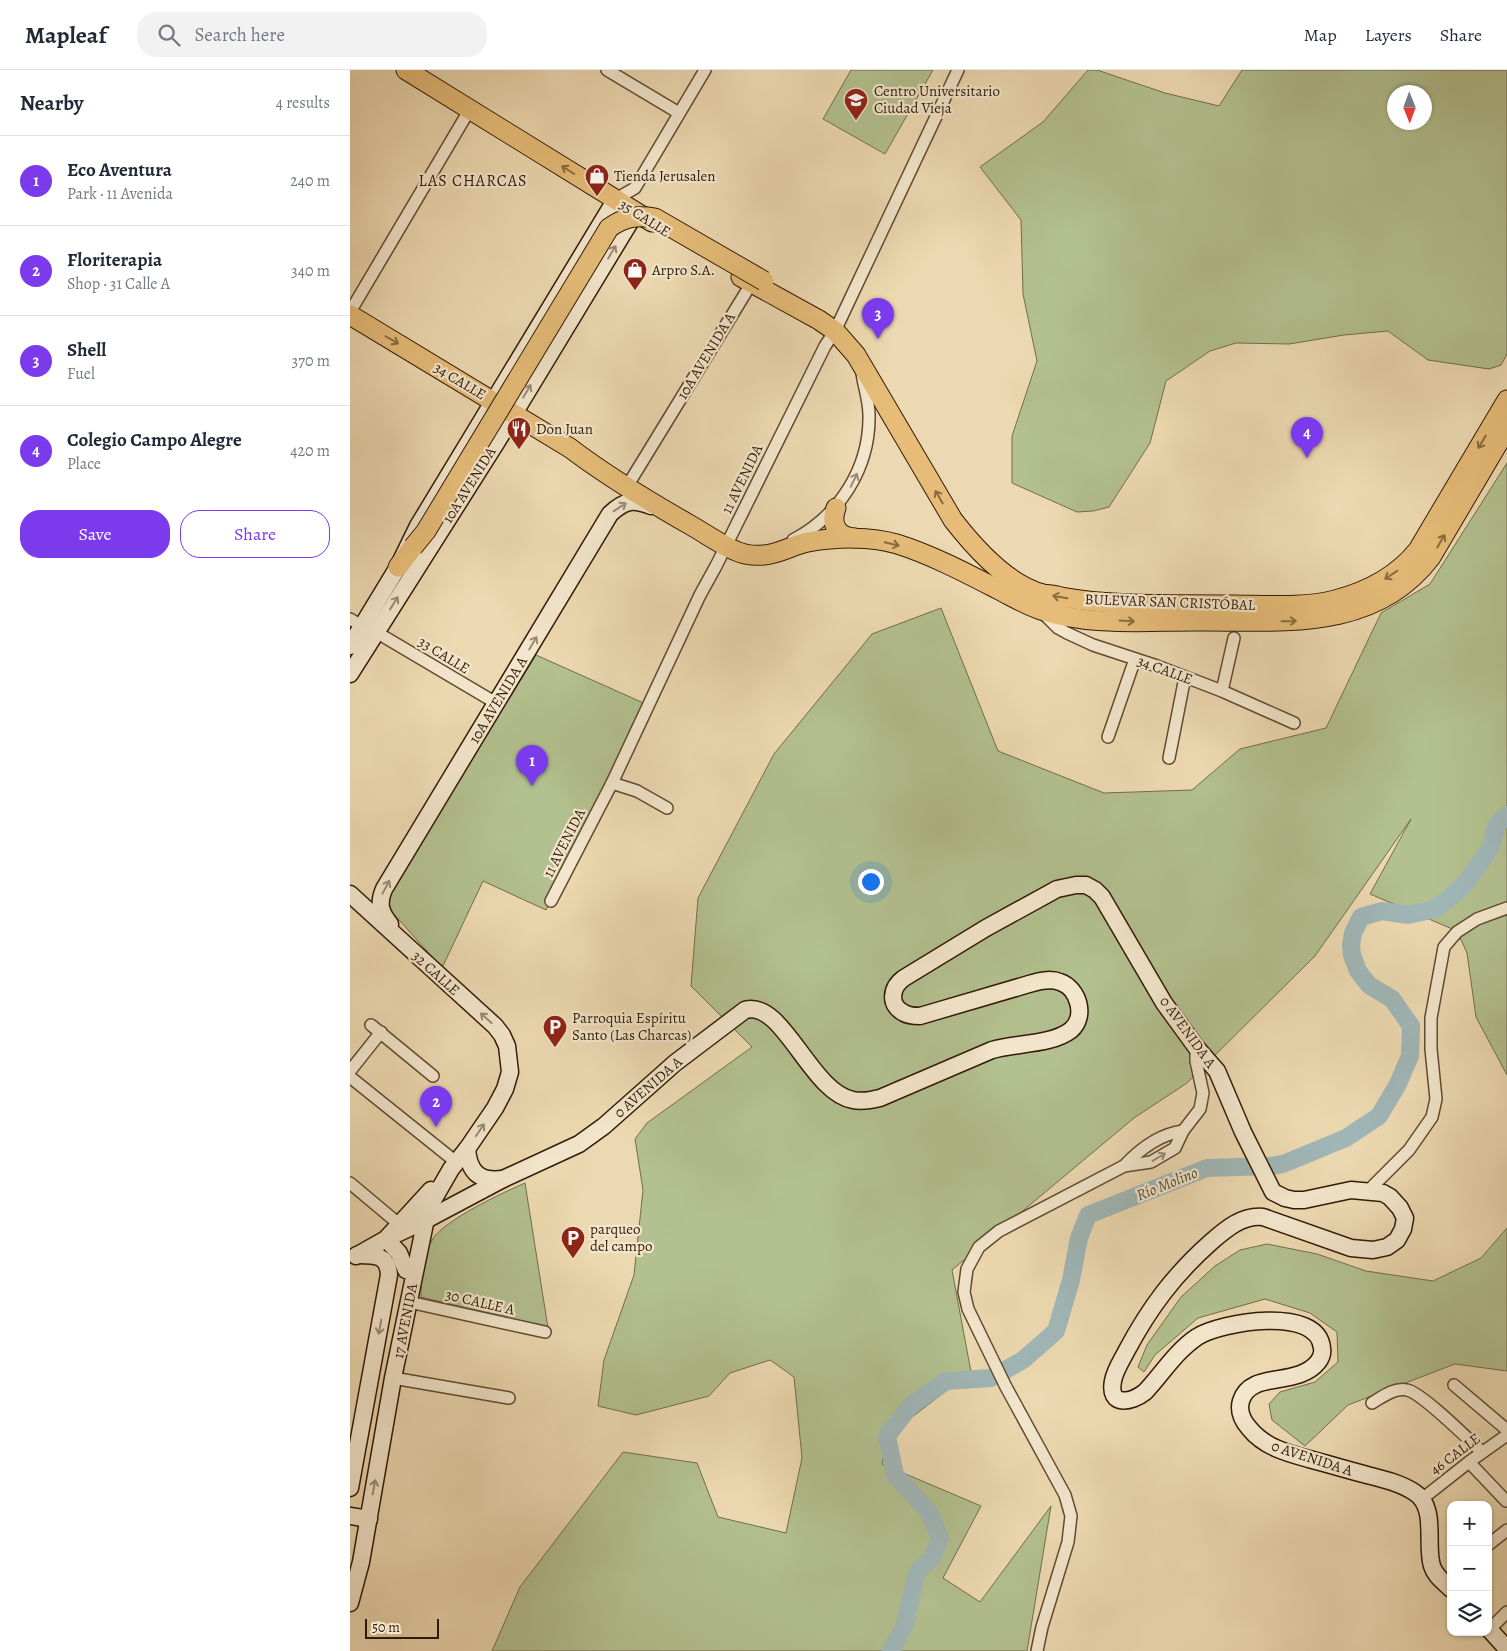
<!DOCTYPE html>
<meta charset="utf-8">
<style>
body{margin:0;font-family:Alegreya,serif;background:#f2f2f3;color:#1f2937}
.controls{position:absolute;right:15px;bottom:15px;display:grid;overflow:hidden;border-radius:10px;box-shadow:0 1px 4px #0004}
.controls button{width:45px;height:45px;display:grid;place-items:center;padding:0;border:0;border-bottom:1px solid #e0e1e3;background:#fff;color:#1f2937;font:25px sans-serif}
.compass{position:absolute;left:1037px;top:15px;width:45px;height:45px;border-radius:50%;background:#fff;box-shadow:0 1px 4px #0004;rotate:179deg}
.scale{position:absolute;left:15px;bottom:12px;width:74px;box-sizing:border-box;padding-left:5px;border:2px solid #311a07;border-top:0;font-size:14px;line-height:18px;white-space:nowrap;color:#311a07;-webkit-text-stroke:4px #f3e6cc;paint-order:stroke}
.you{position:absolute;left:520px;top:811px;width:18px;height:18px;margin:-12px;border:4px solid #fff;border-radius:50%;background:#1a73e8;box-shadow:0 0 0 8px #1a73e833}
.badge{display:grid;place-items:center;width:32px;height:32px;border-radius:50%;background:#7c3aed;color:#fff;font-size:16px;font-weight:700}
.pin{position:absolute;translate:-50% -41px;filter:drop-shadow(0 1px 2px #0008)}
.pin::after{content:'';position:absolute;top:26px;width:18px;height:15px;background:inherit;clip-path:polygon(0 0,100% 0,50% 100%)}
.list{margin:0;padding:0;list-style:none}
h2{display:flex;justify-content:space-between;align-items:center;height:65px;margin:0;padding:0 20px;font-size:21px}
h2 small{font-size:16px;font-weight:400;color:#747a83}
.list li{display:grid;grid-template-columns:32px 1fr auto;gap:15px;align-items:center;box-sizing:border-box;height:90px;padding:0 20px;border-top:1px solid #e0e1e3}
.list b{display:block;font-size:19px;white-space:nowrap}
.list p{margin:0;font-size:16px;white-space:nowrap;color:#747a83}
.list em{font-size:16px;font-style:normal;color:#747a83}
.actions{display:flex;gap:10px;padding:15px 20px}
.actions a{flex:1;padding:11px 0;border:1px solid #7c3aed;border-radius:20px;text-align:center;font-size:18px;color:#7c3aed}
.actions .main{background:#7c3aed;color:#fff}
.icon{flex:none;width:28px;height:28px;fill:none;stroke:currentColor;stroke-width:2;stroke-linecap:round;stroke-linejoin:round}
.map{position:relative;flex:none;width:1157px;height:1581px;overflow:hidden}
header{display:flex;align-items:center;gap:30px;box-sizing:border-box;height:70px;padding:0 25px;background:#fff;border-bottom:1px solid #e0e1e3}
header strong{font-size:24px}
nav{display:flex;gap:28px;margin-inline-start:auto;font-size:18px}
.search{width:350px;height:45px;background:#f2f2f3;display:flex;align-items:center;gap:12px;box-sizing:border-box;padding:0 18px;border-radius:20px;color:#747a83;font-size:19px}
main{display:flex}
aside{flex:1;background:#fff}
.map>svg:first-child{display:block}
.green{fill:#b3c08f;stroke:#726d4b;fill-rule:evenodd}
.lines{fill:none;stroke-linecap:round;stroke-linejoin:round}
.river{stroke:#a0b7b8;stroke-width:18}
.street-casing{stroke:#604a32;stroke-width:14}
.secondary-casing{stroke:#311a07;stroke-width:19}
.primary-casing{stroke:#311a07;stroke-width:21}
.street{stroke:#f3e6cc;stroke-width:11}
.secondary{stroke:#f3e6cc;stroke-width:16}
.primary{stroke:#e6bc78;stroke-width:19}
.primary-bridge-casing{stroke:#311a07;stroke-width:21;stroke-linecap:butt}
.primary-bridge{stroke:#e6bc78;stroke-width:19}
.oneway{stroke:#8c6b40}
.oneway2{stroke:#9c8a73}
.labels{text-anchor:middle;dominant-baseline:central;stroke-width:4.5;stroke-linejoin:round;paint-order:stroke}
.poi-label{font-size:15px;fill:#311a07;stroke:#f3e6cc;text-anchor:start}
.street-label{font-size:15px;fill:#311a07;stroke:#f3e6cc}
.neighbourhood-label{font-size:16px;letter-spacing:1px;fill:#311a07;stroke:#f3e6cc}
.water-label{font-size:16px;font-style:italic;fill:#52493c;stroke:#f3e6cc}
</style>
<header>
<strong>Mapleaf</strong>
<div class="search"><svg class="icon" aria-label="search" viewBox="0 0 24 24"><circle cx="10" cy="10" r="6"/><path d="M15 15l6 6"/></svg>Search here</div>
<nav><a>Map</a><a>Layers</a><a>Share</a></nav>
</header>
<main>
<aside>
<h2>Nearby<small>4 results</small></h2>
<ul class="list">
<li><span class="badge">1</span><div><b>Eco Aventura</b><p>Park · 11 Avenida</p></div><em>240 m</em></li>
<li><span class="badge">2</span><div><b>Floriterapia</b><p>Shop · 31 Calle A</p></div><em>340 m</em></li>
<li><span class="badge">3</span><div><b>Shell</b><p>Fuel</p></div><em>370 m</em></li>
<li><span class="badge">4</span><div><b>Colegio Campo Alegre</b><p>Place</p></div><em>420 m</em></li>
</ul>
<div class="actions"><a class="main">Save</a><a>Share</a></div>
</aside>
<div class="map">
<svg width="1157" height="1581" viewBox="0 0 1157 1581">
<rect width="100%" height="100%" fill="#edd9b1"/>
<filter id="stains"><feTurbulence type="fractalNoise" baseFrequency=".004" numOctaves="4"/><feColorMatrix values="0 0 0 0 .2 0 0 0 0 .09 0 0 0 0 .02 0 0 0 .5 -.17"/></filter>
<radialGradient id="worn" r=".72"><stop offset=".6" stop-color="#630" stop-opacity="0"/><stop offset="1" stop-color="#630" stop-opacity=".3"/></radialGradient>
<!-- green -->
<g class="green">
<path d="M501,0H583L535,84L473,49Z"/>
<path d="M738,0H747L815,23L869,36L892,0H1157V284L1151,295L1139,299L1078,290L1038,261L994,265L939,274L886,273L860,281L816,311L800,373L759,437L743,441L727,442L662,413V366L687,291L673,224L671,150L630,97L693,52ZM1044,22H1074V52H1044Z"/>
<path d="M1157,393V1005L1126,947L1117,883L1107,861L1020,824L1061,749L965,886L837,1013L784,1048L602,1200L621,1302L537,1366L532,1394L631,1436L593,1508L630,1532L701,1436L677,1581H142L170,1517L273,1382L347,1393L368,1447L436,1463L452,1388L444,1307L420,1290L380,1303L359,1326L286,1345L248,1336L254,1290L284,1205L293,1120L285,1069L297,1053L402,977L341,916L348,828L424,684L522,564L591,538L648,681L754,723L842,720L890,679L976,658L1031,543L1080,514Z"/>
<path d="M186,585L298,635L196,840L133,811L92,898L34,833Z"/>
<path d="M175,1113L198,1258L71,1227C71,1208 72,1186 82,1170C94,1150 152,1123 175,1113Z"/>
<path d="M1157,1158V1301L1105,1294L998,1335L955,1376L922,1350L919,1334L930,1322L965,1312L988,1292L987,1262L960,1243L915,1229L848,1248L805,1285L794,1302L788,1297L797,1275L831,1227L865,1196L890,1180L917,1174L967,1184L1016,1201L1083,1211L1131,1188Z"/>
</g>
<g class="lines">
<!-- river -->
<path class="river" d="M541,1581L555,1554L567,1502L582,1488L590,1468L579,1442L545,1405L537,1366L560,1336L596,1311L641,1308L673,1290L706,1261L721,1210L729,1168L738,1145L857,1098L920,1096L933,1094L996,1068L1029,1046L1048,1014L1060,986L1061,956L1042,929L1019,915L1008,901L1002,885L1001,875L1003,863L1011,847L1032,841L1058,845L1081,840L1092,834L1109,820L1118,810L1141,777L1146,756L1157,745"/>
<defs>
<g id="street">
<path d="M257,0L329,43"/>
<path d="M266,129L285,118L355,0"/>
<path d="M0,242L120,39"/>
<path d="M281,410L401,214"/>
<path d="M443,470C489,446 520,398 519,345C519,331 514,317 512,303"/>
<path d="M692,542L708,558L717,563L743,575L807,596L872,621L944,653"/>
<path d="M0,549L12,556"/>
<path d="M26,562L146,633"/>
<path d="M872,621L884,568"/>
<path d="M758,667L785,589"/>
<path d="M819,688L835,607"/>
<path d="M262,713L287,721L317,738"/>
<path d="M201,831L262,713L350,525L366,496L475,276L485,261L501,227L608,0"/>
<path d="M21,955L83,1006"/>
<path d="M0,1001L31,962"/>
<path d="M0,1007L106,1092"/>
<path d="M774,1096C789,1080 810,1064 833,1061"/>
<path d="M0,1113L50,1155"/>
<path d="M1018,1121L1059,1080L1082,1047L1086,1029L1081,979V948L1094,877L1107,862L1127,849L1157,838"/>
<path d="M59,1232L195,1262"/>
<path d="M43,1308L159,1328"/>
<path d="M1104,1315L1157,1360"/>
<path d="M1022,1333C1032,1327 1045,1317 1057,1320C1072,1323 1118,1369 1132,1382"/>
<path d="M1119,1392L1156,1431"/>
<path d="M1072,1429L1119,1392L1157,1365"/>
<path d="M1138,1475L1157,1460"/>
<path d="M1140,1559L1157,1542"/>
<path d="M687,1581L692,1557L718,1472L721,1446L715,1425L656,1317L618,1239L614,1222L617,1199L629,1177L649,1161L774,1096L801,1092L825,1078L833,1061L850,1039L853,1023L846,991V977"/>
</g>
<g id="secondary">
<path d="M0,576L48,497L68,456L266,129"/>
<path d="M0,604L148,370L286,142"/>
<path d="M0,824L145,956L152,965L157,976L160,1002L155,1019L145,1038L117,1079L101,1099L78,1139L43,1308L11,1492L0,1533"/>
<path d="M40,854C30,842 28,833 34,819L260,444C275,430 283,429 301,436"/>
<path d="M117,1079C119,1103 130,1112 153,1109"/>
<path d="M6,1186L36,1169L81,1120"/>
<path d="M56,1200L49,1183L36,1169L74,1151L153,1109L229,1074L254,1056L325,993L395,940C433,929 460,1022 503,1030C512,1032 522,1030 530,1028L642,980C666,973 702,975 721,960C737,946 728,918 710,912C700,908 689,911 679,914L570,946C565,946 559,946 554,943C538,935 541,917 554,908L636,858L707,819L726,815H736L745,820L752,827L814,933L846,977L867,1001L893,1062L923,1122L935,1128L944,1130H954L1001,1120L1033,1123L1040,1127L1050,1138L1055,1148L1053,1159L1047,1170L1037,1177L1023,1180L1001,1178L913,1147C892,1145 876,1159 861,1172C824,1205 800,1237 777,1280C772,1290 765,1300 763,1311C758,1337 781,1333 795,1322C812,1304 826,1281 847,1267C871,1252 968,1235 972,1278C973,1283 971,1288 968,1292C947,1318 900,1300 891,1331C888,1341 893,1351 899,1358C914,1377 937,1383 959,1389C978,1394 998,1400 1017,1405C1033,1409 1050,1413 1064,1422C1088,1437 1075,1473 1082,1496C1085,1506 1094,1512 1101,1519"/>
<path d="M0,1418L39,1205C38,1184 24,1185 7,1185"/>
<path d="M0,1446L19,1449"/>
<path d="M1138,1558L1157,1579"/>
</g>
<g id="primary">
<path d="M56,0L302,152"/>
<path d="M391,207L469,250L485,261L506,285L603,450C624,477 658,515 693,524C699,525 705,525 711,527C768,537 825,534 882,535C912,535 956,538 985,530C1016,522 1047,506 1068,480L1157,330"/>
<path d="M0,245L220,378C258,407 300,432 342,456C356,464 371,475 386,481C395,485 404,486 414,485C429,484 443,475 458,472C486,467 520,466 547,474C582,485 616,503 649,520C663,527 676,535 691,540C738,556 795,551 844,551C927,550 1023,564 1081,487L1157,358"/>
<path d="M486,438C480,454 487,467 505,468"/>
<path d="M48,497L63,477"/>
</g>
</defs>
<!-- street casing -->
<use href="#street" class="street-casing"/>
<!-- secondary casing -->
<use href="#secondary" class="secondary-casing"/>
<!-- primary casing -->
<use href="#primary" class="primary-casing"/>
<!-- street -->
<use href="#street" class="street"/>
<!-- secondary -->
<use href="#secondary" class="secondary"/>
<!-- primary -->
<use href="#primary" class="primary"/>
<defs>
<path id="primary-bridge" d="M63,477L76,461L259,158C274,147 287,145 305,148L414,211"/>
</defs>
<!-- primary-bridge casing -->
<use href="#primary-bridge" class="primary-bridge-casing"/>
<!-- primary-bridge -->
<use href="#primary-bridge" class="primary-bridge"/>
</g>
<!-- one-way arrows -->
<defs><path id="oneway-shaft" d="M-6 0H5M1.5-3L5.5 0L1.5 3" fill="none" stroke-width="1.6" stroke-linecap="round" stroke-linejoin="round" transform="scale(1.25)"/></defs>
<g class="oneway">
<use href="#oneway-shaft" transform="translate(218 100) rotate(-148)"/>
<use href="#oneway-shaft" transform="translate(42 270) rotate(30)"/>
<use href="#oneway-shaft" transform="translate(1132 372) rotate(121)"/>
<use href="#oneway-shaft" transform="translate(589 427) rotate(-120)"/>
<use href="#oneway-shaft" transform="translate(1091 471) rotate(-60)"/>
<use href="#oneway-shaft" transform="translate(542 474) rotate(13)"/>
<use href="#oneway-shaft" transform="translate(1041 505) rotate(147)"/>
<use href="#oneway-shaft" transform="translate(710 527) rotate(-170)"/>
<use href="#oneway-shaft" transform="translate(777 551) rotate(3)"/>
<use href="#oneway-shaft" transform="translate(939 551) rotate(-1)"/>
</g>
<g class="oneway2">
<use href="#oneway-shaft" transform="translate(262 182) rotate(-59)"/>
<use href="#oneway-shaft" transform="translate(177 321) rotate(-59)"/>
<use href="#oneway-shaft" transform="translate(504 410) rotate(-64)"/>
<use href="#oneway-shaft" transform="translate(270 437) rotate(-33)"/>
<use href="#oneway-shaft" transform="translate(44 533) rotate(-58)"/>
<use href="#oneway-shaft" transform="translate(183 573) rotate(-59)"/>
<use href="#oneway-shaft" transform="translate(36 817) rotate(-62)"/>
<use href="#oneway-shaft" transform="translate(136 948) rotate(-138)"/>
<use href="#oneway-shaft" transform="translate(130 1060) rotate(-56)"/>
<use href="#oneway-shaft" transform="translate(809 1087) rotate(-31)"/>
<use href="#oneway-shaft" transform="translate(30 1257) rotate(100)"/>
<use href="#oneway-shaft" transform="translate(24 1417) rotate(-80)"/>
</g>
<!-- icons -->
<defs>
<symbol id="university-pin" viewBox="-11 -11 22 30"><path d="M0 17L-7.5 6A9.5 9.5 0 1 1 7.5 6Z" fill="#8f2418" stroke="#f3e6cc"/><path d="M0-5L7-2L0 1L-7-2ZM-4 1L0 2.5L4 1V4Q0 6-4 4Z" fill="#fff"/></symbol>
<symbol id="shop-pin" viewBox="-11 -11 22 30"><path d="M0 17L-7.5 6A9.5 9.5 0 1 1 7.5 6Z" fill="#8f2418" stroke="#f3e6cc"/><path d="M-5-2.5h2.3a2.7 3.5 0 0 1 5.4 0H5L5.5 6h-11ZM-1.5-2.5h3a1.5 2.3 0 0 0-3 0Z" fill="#fff"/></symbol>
<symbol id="restaurant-pin" viewBox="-11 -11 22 30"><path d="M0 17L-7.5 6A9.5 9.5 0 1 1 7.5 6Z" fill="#8f2418" stroke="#f3e6cc"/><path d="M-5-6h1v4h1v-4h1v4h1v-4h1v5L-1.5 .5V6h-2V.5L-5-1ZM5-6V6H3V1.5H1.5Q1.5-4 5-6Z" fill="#fff"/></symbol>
<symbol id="parking-pin" viewBox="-11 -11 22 30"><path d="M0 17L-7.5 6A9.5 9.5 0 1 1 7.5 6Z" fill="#8f2418" stroke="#f3e6cc"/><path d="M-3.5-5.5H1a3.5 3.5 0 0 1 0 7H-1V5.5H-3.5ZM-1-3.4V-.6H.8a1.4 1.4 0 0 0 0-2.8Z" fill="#fff"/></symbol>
</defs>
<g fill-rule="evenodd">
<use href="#university-pin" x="492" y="16" width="28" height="38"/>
<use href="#shop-pin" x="233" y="92" width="28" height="38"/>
<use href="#shop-pin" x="271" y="186" width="28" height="38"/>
<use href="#restaurant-pin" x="155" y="345" width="28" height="38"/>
<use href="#parking-pin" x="191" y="943" width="28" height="38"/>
<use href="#parking-pin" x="209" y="1154" width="28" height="38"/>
</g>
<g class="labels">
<!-- poi labels -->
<g class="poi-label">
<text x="524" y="21">Centro Universitario<tspan x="524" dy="17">Ciudad Vieja</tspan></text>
<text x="264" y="106">Tienda Jerusalen</text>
<text x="302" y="200">Arpro S.A.</text>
<text x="186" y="359">Don Juan</text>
<text x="222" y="948">Parroquia Espíritu<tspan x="222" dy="17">Santo (Las Charcas)</tspan></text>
<text x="240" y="1159">parqueo<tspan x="240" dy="17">del campo</tspan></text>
</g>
<!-- street labels -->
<g class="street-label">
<text transform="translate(295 148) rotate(32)">35 CALLE</text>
<text transform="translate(356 286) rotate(-59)">10A AVENIDA A</text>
<text transform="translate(110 311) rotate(31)">34 CALLE</text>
<text transform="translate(392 409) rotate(-64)">11 AVENIDA</text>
<text transform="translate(119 415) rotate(-58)">10A AVENIDA</text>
<text transform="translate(820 532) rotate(2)">BULEVAR SAN CRISTÓBAL</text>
<text transform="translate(94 585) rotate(31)">33 CALLE</text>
<text transform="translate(815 600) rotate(20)">34 CALLE</text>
<text transform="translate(148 630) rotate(-59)">10A AVENIDA A</text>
<text transform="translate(214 773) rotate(-63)">11 AVENIDA</text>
<text transform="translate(86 903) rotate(42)">32 CALLE</text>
<text transform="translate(838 962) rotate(54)">0 AVENIDA A</text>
<text transform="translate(298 1017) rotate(-41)">0 AVENIDA A</text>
<text transform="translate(130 1232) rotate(13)">30 CALLE A</text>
<text transform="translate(55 1251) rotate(-79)">17 AVENIDA</text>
<text transform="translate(1105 1384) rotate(-37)">46 CALLE</text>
<text transform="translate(962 1388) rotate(18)">0 AVENIDA A</text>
</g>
<!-- neighbourhood labels -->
<g class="neighbourhood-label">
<text x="123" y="111">LAS CHARCAS</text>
</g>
<!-- water labels -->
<g class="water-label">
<text transform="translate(817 1114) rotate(-22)">Río Molino</text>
</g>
</g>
<rect width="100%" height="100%" filter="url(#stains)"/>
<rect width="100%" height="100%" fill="url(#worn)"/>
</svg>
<div class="controls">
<button>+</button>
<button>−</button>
<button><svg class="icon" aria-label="layers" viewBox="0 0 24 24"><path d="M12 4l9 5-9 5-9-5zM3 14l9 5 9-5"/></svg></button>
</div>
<svg class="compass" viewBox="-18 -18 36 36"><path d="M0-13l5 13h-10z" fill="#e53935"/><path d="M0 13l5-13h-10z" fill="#747a83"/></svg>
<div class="scale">50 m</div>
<div class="you"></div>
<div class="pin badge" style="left:182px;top:716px">1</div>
<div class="pin badge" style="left:86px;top:1057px">2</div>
<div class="pin badge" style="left:528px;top:269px">3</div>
<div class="pin badge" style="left:957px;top:388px">4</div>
</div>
</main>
